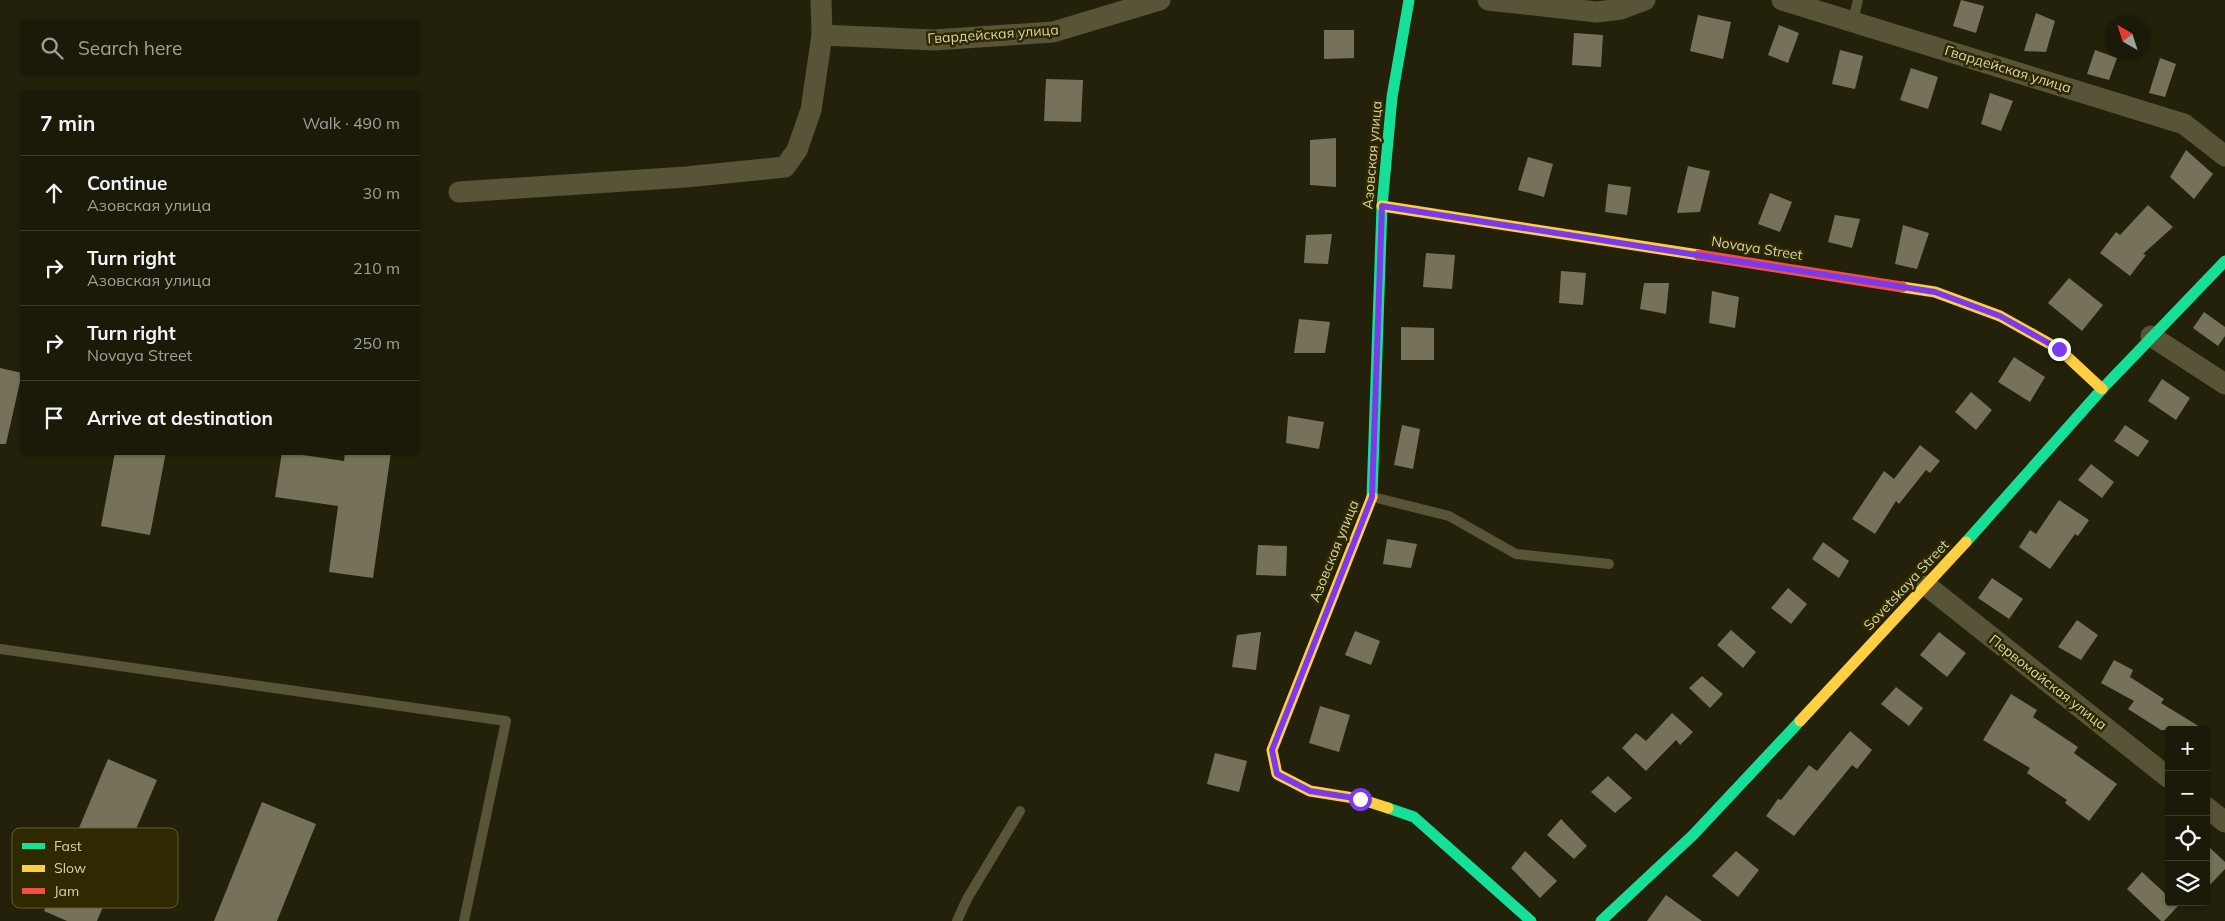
<!DOCTYPE html>
<meta charset="utf-8">
<style>
body{margin:0;font-family:Mulish,sans-serif;background:#242212;color:#f1f3f6}
.controls{position:absolute;right:15px;bottom:15px;display:grid;overflow:hidden;border-radius:5px;box-shadow:0 1px 4px #0004}
.controls button{width:45px;height:45px;display:grid;place-items:center;padding:0;border:0;border-bottom:1px solid #393829;background:#1b1908;color:#f1f3f6;font:25px sans-serif}
.compass{position:absolute;left:2105px;top:15px;width:45px;height:45px;border-radius:50%;background:#1b1908;box-shadow:0 1px 4px #0004;rotate:321deg}
.stop{position:absolute;width:15px;height:15px;margin:-11px;border:4px solid #7c3aed;border-radius:50%;background:#fff}
.stop.end{background:#7c3aed;border-color:#fff;box-shadow:0 1px 5px #0008}
.list{margin:0;padding:0;list-style:none}
h2{display:flex;justify-content:space-between;align-items:center;height:65px;margin:0;padding:0 20px;font-size:21px}
h2 small{font-size:16px;font-weight:400;color:#a0a09c}
.list li{display:grid;grid-template-columns:32px 1fr auto;gap:15px;align-items:center;box-sizing:border-box;height:75px;padding:0 20px;border-top:1px solid #393829}
.list b{display:block;font-size:19px;white-space:nowrap}
.list p{margin:0;font-size:16px;white-space:nowrap;color:#a0a09c}
.list em{font-size:16px;font-style:normal;color:#a0a09c}
.icon{flex:none;width:28px;height:28px;fill:none;stroke:currentColor;stroke-width:2;stroke-linecap:round;stroke-linejoin:round}
.map{position:relative;flex:none;width:2225px;height:921px;overflow:hidden}
.search{position:absolute;background:#1b1908;box-shadow:0 1px 4px #0004;left:20px;top:20px;width:400px;height:55px;display:flex;align-items:center;gap:12px;box-sizing:border-box;padding:0 18px;border-radius:5px;color:#a0a09c;font-size:19px}
.panel{position:absolute;background:#1b1908;box-shadow:0 1px 4px #0004;left:20px;top:90px;width:400px;height:365px;border-radius:5px}
.map>svg:first-child{display:block}
.building{fill:#757259}
.lines{fill:none;stroke-linecap:round;stroke-linejoin:round}
.lane{stroke:#585438;stroke-width:10}
.street{stroke:#585438;stroke-width:21}
.fast{stroke:#16e098;stroke-width:11}
.slow{stroke:#ffcf43;stroke-width:11}
.jam{stroke:#f24e42;stroke-width:11}
.route{stroke:#7c3aed;stroke-width:6}
.labels{text-anchor:middle;dominant-baseline:central;stroke-width:5;stroke-linejoin:round;paint-order:stroke}
.street-label{font-size:14px;fill:#d8d3af;stroke:#2f2900}
.key{fill:#2f2900;stroke:#625c35;stroke-width:1}
.key-label{font-size:14px;fill:#d8d3af}
</style>
<div class="map">
<svg width="2225" height="921" viewBox="0 0 2225 921">
<rect width="100%" height="100%" fill="#24210a"/>
<!-- building -->
<g class="building">
<path d="M1961,0L1984,6L1976,33L1953,26Z"/>
<path d="M2036,13L2055,21L2046,52L2024,51Z"/>
<path d="M1698,15L1731,22L1723,59L1690,51Z"/>
<path d="M1779,25L1799,33L1788,63L1768,55Z"/>
<path d="M1324,30H1354V58L1324,59Z"/>
<path d="M1574,33L1603,35L1601,67L1572,65Z"/>
<path d="M1840,50L1863,56L1855,89L1832,84Z"/>
<path d="M2095,50L2117,58L2109,80L2087,74Z"/>
<path d="M2160,58L2176,64L2165,97L2149,93Z"/>
<path d="M1911,68L1938,77L1928,109L1900,100Z"/>
<path d="M1046,79L1083,80L1081,122L1044,121Z"/>
<path d="M1990,93L2013,101L2001,131L1981,124Z"/>
<path d="M1336,138V187L1310,185V140Z"/>
<path d="M2186,150L2213,174L2194,199L2170,177Z"/>
<path d="M1528,157L1553,164L1544,197L1518,190Z"/>
<path d="M1688,166L1710,171L1700,212L1677,213Z"/>
<path d="M1608,184L1631,187L1627,215L1605,212Z"/>
<path d="M1770,193L1792,202L1780,232L1758,224Z"/>
<path d="M2148,205L2173,227L2143,254L2146,255L2130,276L2100,253L2116,232L2120,235Z"/>
<path d="M1835,215L1860,219L1852,248L1828,242Z"/>
<path d="M1903,225L1929,233L1917,269L1895,264Z"/>
<path d="M1332,234L1328,264L1304,263L1306,235Z"/>
<path d="M1426,253L1455,255L1452,289L1423,287Z"/>
<path d="M1561,271L1586,273L1583,305L1559,303Z"/>
<path d="M2069,278L2103,305L2082,331L2048,303Z"/>
<path d="M1644,283H1669L1666,314L1640,309Z"/>
<path d="M1712,291L1739,297L1735,328L1709,323Z"/>
<path d="M2204,312L2225,327V336L2218,346L2193,328Z"/>
<path d="M1299,319L1330,322L1325,353H1294Z"/>
<path d="M1401,327L1434,328V360H1401Z"/>
<path d="M2014,357L2045,377L2030,402L1998,382Z"/>
<path d="M0,368L22,373L6,444H0Z"/>
<path d="M2162,379L2190,398L2176,420L2148,401Z"/>
<path d="M1971,392L1992,410L1976,430L1955,412Z"/>
<path d="M1288,416L1324,422L1319,449L1286,443Z"/>
<path d="M1402,425L1420,429L1413,469L1394,465Z"/>
<path d="M2125,425L2149,441L2138,457L2114,441Z"/>
<path d="M1920,445L1940,461L1930,473L1926,470L1899,504L1896,501L1875,534L1852,519L1884,471L1894,479Z"/>
<path d="M115,452H166L150,535L101,526Z"/>
<path d="M282,452L344,461L345,452H391L373,578L329,572L338,506L275,497Z"/>
<path d="M2091,464L2114,482L2102,498L2078,480Z"/>
<path d="M2059,500L2089,520L2078,536L2075,534L2050,569L2019,547L2030,530L2036,534Z"/>
<path d="M1387,539L1417,544L1411,568L1383,564Z"/>
<path d="M1823,542L1849,561L1839,578L1812,559Z"/>
<path d="M1258,545L1287,546L1286,576L1256,575Z"/>
<path d="M1992,578L2023,599L2009,619L1978,598Z"/>
<path d="M1788,588L1807,604L1791,624L1771,608Z"/>
<path d="M2077,620L2098,635L2081,660L2058,647Z"/>
<path d="M1731,630L1756,652L1743,668L1717,645Z"/>
<path d="M1355,631L1380,641L1371,665L1345,655Z"/>
<path d="M1261,632L1256,670L1232,667L1237,635Z"/>
<path d="M1939,632L1966,653L1947,677L1920,655Z"/>
<path d="M2114,660L2133,670L2130,677L2164,699L2161,703L2205,730H2161L2128,709L2134,701L2101,683Z"/>
<path d="M1702,676L1723,694L1710,708L1689,688Z"/>
<path d="M1896,687L1923,708L1909,726L1881,704Z"/>
<path d="M2011,694L2037,710L2033,717L2078,747L2074,753L2117,784L2089,821L2065,803L2067,800L2027,773L2030,768L1983,740Z"/>
<path d="M1320,706L1350,715L1339,752L1309,743Z"/>
<path d="M1672,713L1693,732L1680,745L1676,740L1646,771L1622,748L1636,733L1646,741Z"/>
<path d="M1850,731L1872,750L1857,769L1852,765L1794,836L1766,816L1778,799L1781,800L1809,765L1817,771Z"/>
<path d="M1215,753L1247,761L1239,792L1207,784Z"/>
<path d="M108,759L157,780L97,921H67L44,911Z"/>
<path d="M1608,776L1632,798L1615,813L1591,792Z"/>
<path d="M262,802L316,824L277,921H214Z"/>
<path d="M1561,819L1587,846L1574,859L1547,835Z"/>
<path d="M2206,844L2225,862V869L2206,889Z"/>
<path d="M1525,851L1557,881L1540,898L1511,868Z"/>
<path d="M1736,851L1759,870L1738,897L1712,876Z"/>
<path d="M2142,872L2169,897V902H2174L2178,906L2164,921H2161L2127,889Z"/>
<path d="M1666,895L1702,921H1647Z"/>
</g>
<g class="lines">
<!-- lane -->
<g class="lane">
<path d="M1853,20L1858,0"/>
<path d="M1373,497L1449,516L1516,554L1609,564"/>
<path d="M0,649L506,721L464,921"/>
<path d="M957,921L967,899L1020,811"/>
</g>
<!-- street -->
<g class="street">
<path d="M1488,0L1597,12L1621,9L1645,0"/>
<path d="M1782,0L2184,124L2225,156"/>
<path d="M822,35L934,40L1053,32L1160,0"/>
<path d="M459,192L686,177L785,167L797,150L811,110L822,35L821,0"/>
<path d="M2151,336L2225,384"/>
<path d="M1927,586L2169,778"/>
<path d="M2206,807L2225,822"/>
</g>
<!-- fast -->
<g class="fast">
<path d="M1372,497L1382,206L1392,97L1409,0"/>
<path d="M1966,542L2102,389L2225,261"/>
<path d="M1388,808L1414,817L1531,921"/>
<path d="M1601,921L1693,835L1800,721"/>
</g>
<!-- slow -->
<g class="slow">
<path d="M1382,206L1699,255"/>
<path d="M1902,287L1935,292L2000,316L2059,349L2102,389"/>
<path d="M1372,497L1272,750L1277,774L1310,791L1360,799L1388,808"/>
<path d="M1800,721L1966,542"/>
</g>
<!-- jam -->
<path class="jam" d="M1699,255L1902,287"/>
</g>
<g class="lines">
<!-- route -->
<path class="route" d="M1360,799L1310,791L1277,774L1272,750L1372,497L1382,206L1935,292L2000,316L2059,349"/>
</g>
<g class="labels">
<!-- street labels -->
<g class="street-label">
<text transform="translate(993 34) rotate(-4)">Гвардейская улица</text>
<text transform="translate(2008 69) rotate(17)">Гвардейская улица</text>
<text transform="translate(1372 155) rotate(-85)">Азовская улица</text>
<text transform="translate(1757 248) rotate(9)">Novaya Street</text>
<text transform="translate(1334 551) rotate(-68)">Азовская улица</text>
<text transform="translate(1906 585) rotate(-47)">Sovetskaya Street</text>
<text transform="translate(2048 682) rotate(38)">Первомайская улица</text>
</g>
</g>
<!-- legend -->
<rect x="12" y="828" width="166" height="80" rx="8" class="key"/>
<rect x="22" y="843" width="23" height="6" fill="#16e098"/>
<rect x="22" y="865" width="23" height="7" fill="#ffcf43"/>
<rect x="22" y="888" width="23" height="6" fill="#f24e42"/>
<g class="key-label">
<text x="54" y="851">Fast</text>
<text x="54" y="873">Slow</text>
<text x="54" y="896">Jam</text>
</g>
</svg>
<div class="controls">
<button>+</button>
<button>−</button>
<button><svg class="icon" aria-label="locate" viewBox="0 0 24 24"><circle cx="12" cy="12" r="6"/><path d="M12 2v4M12 18v4M2 12h4M18 12h4"/></svg></button>
<button><svg class="icon" aria-label="layers" viewBox="0 0 24 24"><path d="M12 4l9 5-9 5-9-5zM3 14l9 5 9-5"/></svg></button>
</div>
<svg class="compass" viewBox="-18 -18 36 36"><path d="M0-13l5 13h-10z" fill="#e53935"/><path d="M0 13l5-13h-10z" fill="#a0a09c"/></svg>
<div class="stop" style="left:1360px;top:799px"></div>
<div class="stop end" style="left:2059px;top:349px"></div>
<div class="search"><svg class="icon" aria-label="search" viewBox="0 0 24 24"><circle cx="10" cy="10" r="6"/><path d="M15 15l6 6"/></svg>Search here</div>
<section class="panel">
<h2>7 min<small>Walk · 490 m</small></h2>
<ul class="list">
<li><svg class="icon" aria-label="ahead" viewBox="0 0 24 24"><path d="M12 20V5M6 11l6-6 6 6"/></svg><div><b>Continue</b><p>Азовская улица</p></div><em>30 m</em></li>
<li><svg class="icon" aria-label="right" viewBox="0 0 24 24"><path d="M7 20v-9h11M14 6l5 5-5 5"/></svg><div><b>Turn right</b><p>Азовская улица</p></div><em>210 m</em></li>
<li><svg class="icon" aria-label="right" viewBox="0 0 24 24"><path d="M7 20v-9h11M14 6l5 5-5 5"/></svg><div><b>Turn right</b><p>Novaya Street</p></div><em>250 m</em></li>
<li><svg class="icon" aria-label="arrive" viewBox="0 0 24 24"><path d="M6 21V4h12l-3 4 3 4H6"/></svg><div><b>Arrive at destination</b></div></li>
</ul>
</section>
</div>
